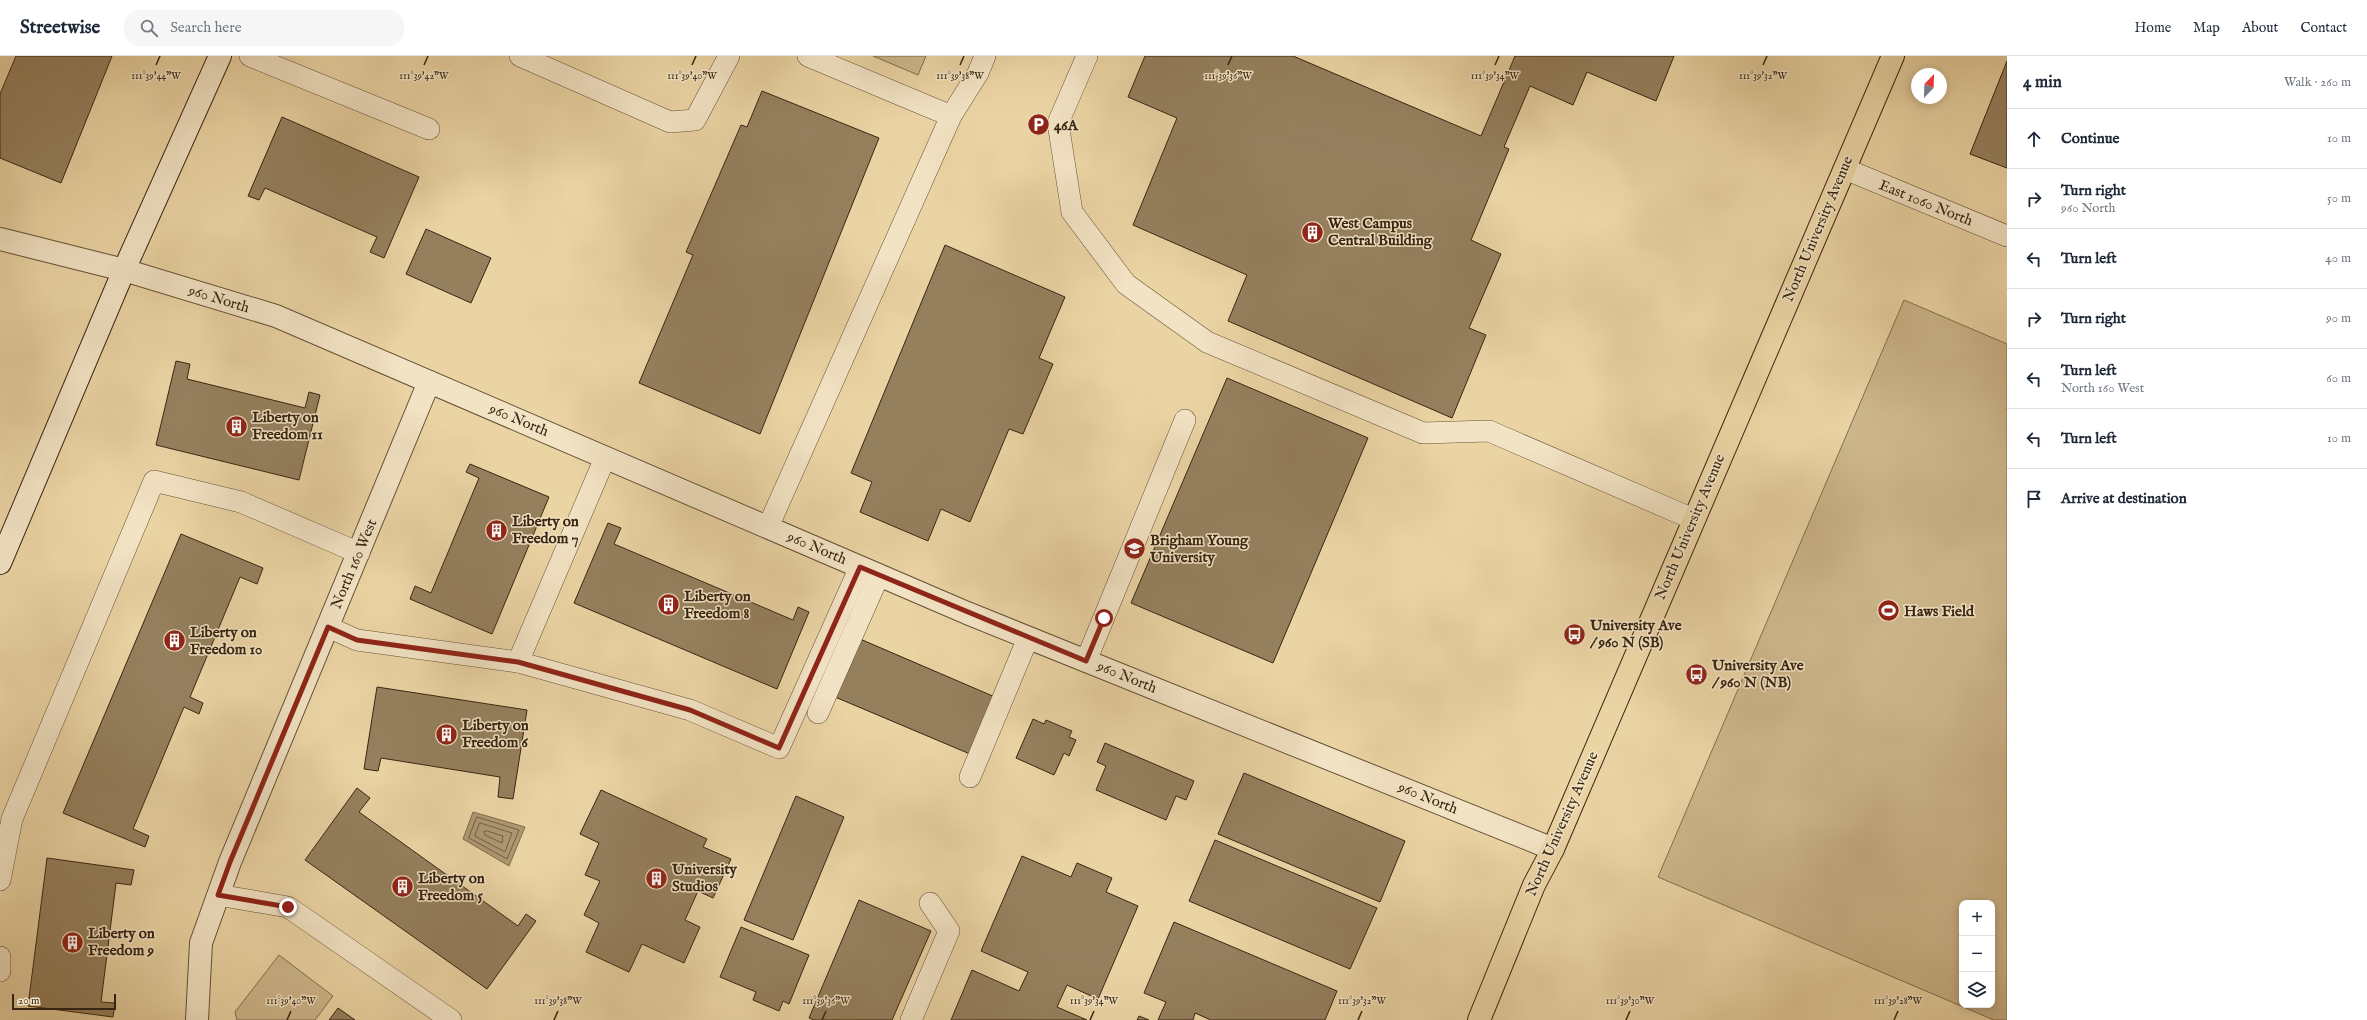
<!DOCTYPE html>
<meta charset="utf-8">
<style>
body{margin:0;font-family:"IM FELL English",serif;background:#f6f6f7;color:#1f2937}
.controls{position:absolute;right:12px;bottom:12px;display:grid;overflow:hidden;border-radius:8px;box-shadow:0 2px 10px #0003}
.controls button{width:36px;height:36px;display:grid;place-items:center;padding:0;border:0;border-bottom:1px solid #e0e1e3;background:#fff;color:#1f2937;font:20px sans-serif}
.compass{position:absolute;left:1911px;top:12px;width:36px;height:36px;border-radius:50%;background:#fff;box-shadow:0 2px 10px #0003;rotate:23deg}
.scale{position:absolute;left:12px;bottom:10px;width:104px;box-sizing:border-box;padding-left:4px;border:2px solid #382512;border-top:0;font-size:11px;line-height:14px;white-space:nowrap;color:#382512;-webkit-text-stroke:3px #f2e3c4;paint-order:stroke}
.stop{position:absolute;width:12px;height:12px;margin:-9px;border:3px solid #8f2418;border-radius:50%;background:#fff}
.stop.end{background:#8f2418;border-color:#fff;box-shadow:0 1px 4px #0008}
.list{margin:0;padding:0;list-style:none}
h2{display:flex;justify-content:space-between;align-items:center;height:52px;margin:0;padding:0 16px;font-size:17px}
h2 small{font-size:13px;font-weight:400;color:#747a83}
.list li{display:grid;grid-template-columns:26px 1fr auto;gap:12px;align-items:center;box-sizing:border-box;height:60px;padding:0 16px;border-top:1px solid #e0e1e3}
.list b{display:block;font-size:15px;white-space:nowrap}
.list p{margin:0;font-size:13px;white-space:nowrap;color:#747a83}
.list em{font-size:13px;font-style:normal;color:#747a83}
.icon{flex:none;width:22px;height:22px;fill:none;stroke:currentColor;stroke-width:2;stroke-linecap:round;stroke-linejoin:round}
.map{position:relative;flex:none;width:2007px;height:964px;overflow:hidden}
header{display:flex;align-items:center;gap:24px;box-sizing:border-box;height:56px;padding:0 20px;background:#fff;border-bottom:1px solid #e0e1e3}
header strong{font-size:19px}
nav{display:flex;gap:22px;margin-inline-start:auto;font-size:14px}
.search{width:280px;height:36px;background:#f6f6f7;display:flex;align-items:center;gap:10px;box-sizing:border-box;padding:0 14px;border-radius:16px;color:#747a83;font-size:15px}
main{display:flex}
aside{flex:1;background:#fff}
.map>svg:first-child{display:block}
.green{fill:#cdb68b;stroke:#826e4e;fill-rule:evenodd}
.water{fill:#ae9872;stroke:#7f6a4c}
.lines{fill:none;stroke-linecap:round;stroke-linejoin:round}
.shore{stroke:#735e42;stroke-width:1}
.building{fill:#95805e;stroke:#382512}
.service-casing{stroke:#655136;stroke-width:22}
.minor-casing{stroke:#655136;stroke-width:24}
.tertiary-casing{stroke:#655136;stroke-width:24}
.secondary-casing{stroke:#382512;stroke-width:24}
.trunk-casing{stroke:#382512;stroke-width:24}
.service{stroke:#f2e3c4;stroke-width:21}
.minor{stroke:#f2e3c4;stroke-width:22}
.tertiary{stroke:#f2e3c4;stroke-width:22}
.secondary{stroke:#f2e3c4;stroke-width:22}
.trunk{stroke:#ebd4a4;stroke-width:22}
.route{stroke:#8f2418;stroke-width:5}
.ticks{fill:none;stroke:#382512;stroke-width:1.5}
.labels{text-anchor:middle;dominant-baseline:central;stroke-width:3;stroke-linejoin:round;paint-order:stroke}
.poi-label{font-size:15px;font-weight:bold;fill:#382512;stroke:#f2e3c4;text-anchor:start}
.street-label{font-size:15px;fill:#382512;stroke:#f2e3c4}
.ticks-label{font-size:10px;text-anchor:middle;fill:#382512;stroke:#f2e3c4;stroke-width:3;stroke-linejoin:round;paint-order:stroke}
</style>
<header>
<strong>Streetwise</strong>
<div class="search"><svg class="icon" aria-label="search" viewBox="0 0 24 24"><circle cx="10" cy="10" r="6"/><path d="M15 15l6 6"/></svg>Search here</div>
<nav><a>Home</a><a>Map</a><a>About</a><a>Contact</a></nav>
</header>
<main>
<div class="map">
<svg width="2007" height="964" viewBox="0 0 2007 964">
<rect width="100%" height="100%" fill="#ebd4a4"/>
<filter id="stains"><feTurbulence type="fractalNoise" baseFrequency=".005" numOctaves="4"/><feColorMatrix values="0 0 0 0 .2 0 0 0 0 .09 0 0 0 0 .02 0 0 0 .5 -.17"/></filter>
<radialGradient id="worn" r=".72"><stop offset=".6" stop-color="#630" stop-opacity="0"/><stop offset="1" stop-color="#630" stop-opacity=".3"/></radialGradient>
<!-- green -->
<g class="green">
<path d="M873,0H926L918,19Z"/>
<path d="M1904,244L2007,288V964H1994L1658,821ZM1962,847H1992V949H1962Z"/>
<path d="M279,899L333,940L315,964H237L235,956Z"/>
</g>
<!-- water -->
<path class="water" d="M473,756L525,771L509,810L463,783Z"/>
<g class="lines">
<!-- shore -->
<g class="shore">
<path d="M477,761L519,774L507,803L469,782Z"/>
<path d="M480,767L512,777L505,796L475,780Z"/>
<path d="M487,775L503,780L502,787L485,779L484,776Z"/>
</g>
</g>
<!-- building -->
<g class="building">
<path d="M16,0H112L61,127L0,102V38Z"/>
<path d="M1145,0H1293L1481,80L1515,0H1674L1656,45L1587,16L1573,49L1530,30L1504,91L1509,93L1471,184L1501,198L1469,272L1486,279L1452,362L1228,265L1247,219L1133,169L1177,62L1128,41Z"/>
<path d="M2007,5V112L1970,98Z"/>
<path d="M762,35L879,82L760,378L639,327L693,199L686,196L741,69L747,71Z"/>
<path d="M282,61L419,121L384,202L370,196L377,181L265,132L259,144L248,140Z"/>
<path d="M426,173L491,202L471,247L406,218Z"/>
<path d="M945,189L1065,241L1039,302L1053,308L1023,378L1009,373L970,466L941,453L928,485L860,456L872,426L851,417Z"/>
<path d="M176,305L190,308L187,323L305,352L309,336L320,339L299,424L156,389Z"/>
<path d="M1227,322L1368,382L1273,607L1131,547Z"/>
<path d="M470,408L549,441L492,578L410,543L415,530L431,537L479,422L466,416Z"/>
<path d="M608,467L621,472L614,488L793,564L798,551L809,556L777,633L574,547Z"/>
<path d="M181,478L263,512L257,528L240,521L190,641L203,647L199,658L184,651L133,773L149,780L145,791L63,757Z"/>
<path d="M860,583L995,641L970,698L835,641Z"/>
<path d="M377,631L527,654L513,743L498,741L500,721L381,702L378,715L364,713Z"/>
<path d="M1033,663L1044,668L1046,664L1072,675L1069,681L1076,684L1069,700L1064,697L1054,719L1016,702Z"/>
<path d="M1105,687L1194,725L1186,744L1176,740L1166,764L1096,734L1106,710L1097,706Z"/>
<path d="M1244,717L1405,785L1380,846L1218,778Z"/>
<path d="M357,732L370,742L359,756L518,870L526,858L536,865L487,933L305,804Z"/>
<path d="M601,734L707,783L703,791L731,803L713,842L698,835L685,864L700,871L684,907L642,888L629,916L586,896L599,867L584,859L600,825L585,819L599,787L580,778Z"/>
<path d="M796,740L844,761L793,884L744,864Z"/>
<path d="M1215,784L1377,852L1350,913L1189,845Z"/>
<path d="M1022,800L1071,821L1077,807L1112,822L1106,836L1138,850L1098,943L1067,929L1057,951L1087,964H951L972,914L1019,935L1028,916L981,895Z"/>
<path d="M47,802L134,814L131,829L116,827L101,946L115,947L113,961L28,950Z"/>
<path d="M859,844L931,875L892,964H814L809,962Z"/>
<path d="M1174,866L1337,935L1325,964H1211L1195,957L1193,964H1158L1166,946L1144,937Z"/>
<path d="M741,871L809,899L789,948L783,945L779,955L753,944L756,936L720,921Z"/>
<path d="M338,952L355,964H329Z"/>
<path d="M1139,960L1149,964H1137Z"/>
</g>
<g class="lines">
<defs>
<g id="service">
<path d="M250,0L429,73"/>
<path d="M520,0L670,66L695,64L729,0"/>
<path d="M808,0L951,60"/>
<path d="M1087,0L1058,67L1072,156L1126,228L1207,286L1423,377L1489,375L1693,463"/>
<path d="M1845,113L2007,180"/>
<path d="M605,402L518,606L690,654L779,692L860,511"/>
<path d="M768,471L951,60L978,17L985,0"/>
<path d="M328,571L357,584L518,606"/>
<path d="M1086,605L1185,364"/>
<path d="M818,657L879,519"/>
<path d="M970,721L1028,582"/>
<path d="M0,824L12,763L154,425L241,446L359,497"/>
<path d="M218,839L288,851L451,964"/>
<path d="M0,901V915"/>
<path d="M911,964L949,875L930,847"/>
</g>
<g id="minor">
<path d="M124,214L276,260L967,557L1553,793"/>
<path d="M197,964L201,887L230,806L429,326"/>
</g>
<path id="tertiary" d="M0,183L124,214"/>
<path id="secondary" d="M0,507L124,214L220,0"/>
<path id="trunk" d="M1479,964L1534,829L1553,793L1893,0"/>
</defs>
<!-- service casing -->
<use href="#service" class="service-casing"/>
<!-- minor casing -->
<use href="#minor" class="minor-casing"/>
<!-- tertiary casing -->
<use href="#tertiary" class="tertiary-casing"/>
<!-- secondary casing -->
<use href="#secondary" class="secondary-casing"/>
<!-- trunk casing -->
<use href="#trunk" class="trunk-casing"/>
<!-- service -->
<use href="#service" class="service"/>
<!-- minor -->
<use href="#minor" class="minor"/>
<!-- tertiary -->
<use href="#tertiary" class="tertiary"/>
<!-- secondary -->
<use href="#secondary" class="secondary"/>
<!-- trunk -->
<use href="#trunk" class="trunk"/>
</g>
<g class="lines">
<!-- route -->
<path class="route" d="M288,851L218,839L230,806L328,571L357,584L518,606L690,654L779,692L860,511L1086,605L1104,562"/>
</g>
<!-- ticks -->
<path class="ticks" d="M156,9L160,0M424,9L428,0M692,9L696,0M960,9L964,0M1228,9L1232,0M1495,9L1499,0M1763,9L1767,0M287,964L291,955M554,964L558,955M822,964L826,955M1090,964L1094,955M1358,964L1362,955M1626,964L1630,955M1894,964L1898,955"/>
<!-- icons -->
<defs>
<symbol id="parking-disc" viewBox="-11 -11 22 22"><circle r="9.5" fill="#8f2418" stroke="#f2e3c4"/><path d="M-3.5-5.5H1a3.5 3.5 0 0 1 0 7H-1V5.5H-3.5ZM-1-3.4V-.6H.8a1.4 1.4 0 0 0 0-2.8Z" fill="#fff"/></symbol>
<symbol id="building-disc" viewBox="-11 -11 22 22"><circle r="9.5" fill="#8f2418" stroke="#f2e3c4"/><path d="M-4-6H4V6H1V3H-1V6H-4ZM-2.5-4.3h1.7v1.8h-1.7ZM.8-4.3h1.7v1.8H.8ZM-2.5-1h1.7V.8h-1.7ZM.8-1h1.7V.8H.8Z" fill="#fff"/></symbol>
<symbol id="university-disc" viewBox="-11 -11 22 22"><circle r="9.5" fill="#8f2418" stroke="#f2e3c4"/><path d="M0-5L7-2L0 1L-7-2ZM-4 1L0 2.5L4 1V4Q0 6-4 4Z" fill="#fff"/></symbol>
<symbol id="stadium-disc" viewBox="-11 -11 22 22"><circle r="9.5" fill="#8f2418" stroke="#f2e3c4"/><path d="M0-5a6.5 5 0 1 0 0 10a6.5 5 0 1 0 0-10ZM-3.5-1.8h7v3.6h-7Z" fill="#fff"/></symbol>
<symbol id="bus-disc" viewBox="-11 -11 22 22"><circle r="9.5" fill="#8f2418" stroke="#f2e3c4"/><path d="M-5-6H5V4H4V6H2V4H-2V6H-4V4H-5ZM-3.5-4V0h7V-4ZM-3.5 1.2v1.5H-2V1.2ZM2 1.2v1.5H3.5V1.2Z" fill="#fff"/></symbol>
</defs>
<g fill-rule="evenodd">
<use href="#parking-disc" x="1026" y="56" width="25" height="25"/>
<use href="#building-disc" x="1300" y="164" width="25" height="25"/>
<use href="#building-disc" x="224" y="358" width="25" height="25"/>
<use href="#building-disc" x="484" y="462" width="25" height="25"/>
<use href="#university-disc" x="1122" y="480" width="25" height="25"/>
<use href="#building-disc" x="656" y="536" width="25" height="25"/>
<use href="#stadium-disc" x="1876" y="542" width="25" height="25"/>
<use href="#bus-disc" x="1562" y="566" width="25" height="25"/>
<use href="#building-disc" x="162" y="572" width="25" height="25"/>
<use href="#bus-disc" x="1684" y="606" width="25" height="25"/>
<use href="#building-disc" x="434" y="666" width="25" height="25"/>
<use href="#building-disc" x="644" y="810" width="25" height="25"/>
<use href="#building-disc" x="390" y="818" width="25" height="25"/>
<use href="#building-disc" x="60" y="874" width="25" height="25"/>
</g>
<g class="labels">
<!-- poi labels -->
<g class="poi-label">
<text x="1054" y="69">46A</text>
<text x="1328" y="167">West Campus<tspan x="1328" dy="17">Central Building</tspan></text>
<text x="252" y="361">Liberty on<tspan x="252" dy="17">Freedom 11</tspan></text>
<text x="512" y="465">Liberty on<tspan x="512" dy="17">Freedom 7</tspan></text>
<text x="1150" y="484">Brigham Young<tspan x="1150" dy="17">University</tspan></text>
<text x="684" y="540">Liberty on<tspan x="684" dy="17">Freedom 8</tspan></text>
<text x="1904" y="555">Haws Field</text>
<text x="1590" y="569">University Ave<tspan x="1590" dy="17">/ 960 N (SB)</tspan></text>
<text x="190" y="576">Liberty on<tspan x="190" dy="17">Freedom 10</tspan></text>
<text x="1712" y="609">University Ave<tspan x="1712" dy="17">/ 960 N (NB)</tspan></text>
<text x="462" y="669">Liberty on<tspan x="462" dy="17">Freedom 6</tspan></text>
<text x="672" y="813">University<tspan x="672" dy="17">Studios</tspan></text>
<text x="418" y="822">Liberty on<tspan x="418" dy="17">Freedom 5</tspan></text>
<text x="88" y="877">Liberty on<tspan x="88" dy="17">Freedom 9</tspan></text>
</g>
<!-- street labels -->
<g class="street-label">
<text transform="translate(1926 147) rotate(22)">East 1060 North</text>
<text transform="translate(1818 173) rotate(-67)">North University Avenue</text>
<text transform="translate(219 243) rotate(17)">960 North</text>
<text transform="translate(519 364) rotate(23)">960 North</text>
<text transform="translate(1690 471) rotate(-67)">North University Avenue</text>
<text transform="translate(817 492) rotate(23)">960 North</text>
<text transform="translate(354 508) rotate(-67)">North 160 West</text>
<text transform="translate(1127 621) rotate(22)">960 North</text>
<text transform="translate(1428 742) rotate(22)">960 North</text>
<text transform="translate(1562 768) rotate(-66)">North University Avenue</text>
</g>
</g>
<g class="ticks-label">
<text x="156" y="23">111°39'44"W</text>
<text x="424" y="23">111°39'42"W</text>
<text x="692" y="23">111°39'40"W</text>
<text x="960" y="23">111°39'38"W</text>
<text x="1228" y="23">111°39'36"W</text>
<text x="1495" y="23">111°39'34"W</text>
<text x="1763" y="23">111°39'32"W</text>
<text x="291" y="948">111°39'40"W</text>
<text x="558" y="948">111°39'38"W</text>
<text x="826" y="948">111°39'36"W</text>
<text x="1094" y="948">111°39'34"W</text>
<text x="1362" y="948">111°39'32"W</text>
<text x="1630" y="948">111°39'30"W</text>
<text x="1898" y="948">111°39'28"W</text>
</g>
<rect width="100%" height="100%" filter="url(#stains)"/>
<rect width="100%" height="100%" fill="url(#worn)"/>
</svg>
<div class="controls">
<button>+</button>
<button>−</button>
<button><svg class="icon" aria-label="layers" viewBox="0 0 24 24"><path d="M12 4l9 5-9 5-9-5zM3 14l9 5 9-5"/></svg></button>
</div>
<svg class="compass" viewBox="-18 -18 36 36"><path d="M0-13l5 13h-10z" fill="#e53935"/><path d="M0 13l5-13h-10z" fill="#747a83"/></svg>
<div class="scale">20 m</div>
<div class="stop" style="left:1104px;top:562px"></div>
<div class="stop end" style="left:288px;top:851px"></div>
</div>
<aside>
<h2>4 min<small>Walk · 260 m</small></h2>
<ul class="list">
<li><svg class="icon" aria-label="ahead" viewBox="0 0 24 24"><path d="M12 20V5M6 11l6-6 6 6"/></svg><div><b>Continue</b></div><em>10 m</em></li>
<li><svg class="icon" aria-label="right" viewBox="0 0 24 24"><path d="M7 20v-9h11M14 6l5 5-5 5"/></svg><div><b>Turn right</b><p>960 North</p></div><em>50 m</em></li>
<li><svg class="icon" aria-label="left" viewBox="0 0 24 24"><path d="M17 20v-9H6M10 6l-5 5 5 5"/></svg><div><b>Turn left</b></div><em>40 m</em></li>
<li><svg class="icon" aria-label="right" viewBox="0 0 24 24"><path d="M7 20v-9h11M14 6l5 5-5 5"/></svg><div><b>Turn right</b></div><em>90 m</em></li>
<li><svg class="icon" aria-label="left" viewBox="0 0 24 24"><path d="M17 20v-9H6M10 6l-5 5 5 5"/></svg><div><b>Turn left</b><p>North 160 West</p></div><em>60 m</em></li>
<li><svg class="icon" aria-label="left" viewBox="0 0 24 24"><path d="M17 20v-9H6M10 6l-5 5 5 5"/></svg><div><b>Turn left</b></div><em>10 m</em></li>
<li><svg class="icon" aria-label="arrive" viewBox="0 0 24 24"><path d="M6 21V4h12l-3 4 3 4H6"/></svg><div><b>Arrive at destination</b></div></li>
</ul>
</aside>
</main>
